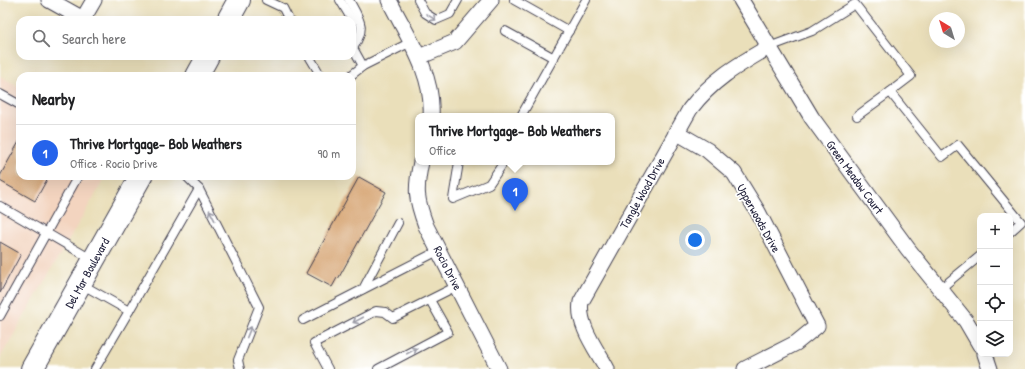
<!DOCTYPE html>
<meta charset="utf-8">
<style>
body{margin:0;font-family:"Patrick Hand",sans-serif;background:#f6f6f6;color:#202124}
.controls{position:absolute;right:12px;bottom:12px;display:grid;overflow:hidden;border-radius:8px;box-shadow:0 4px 16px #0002}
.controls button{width:36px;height:36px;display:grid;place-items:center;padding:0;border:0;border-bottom:1px solid #e0e0e0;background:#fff;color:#202124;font:20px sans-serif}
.compass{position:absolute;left:929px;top:12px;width:36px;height:36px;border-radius:50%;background:#fff;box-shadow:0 4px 16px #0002;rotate:322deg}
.you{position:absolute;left:695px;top:240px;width:14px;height:14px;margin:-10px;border:3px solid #fff;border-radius:50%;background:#1a73e8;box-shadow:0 0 0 6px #1a73e833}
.badge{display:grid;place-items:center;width:26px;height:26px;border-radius:50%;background:#2563eb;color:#fff;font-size:13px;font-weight:700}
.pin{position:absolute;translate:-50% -33px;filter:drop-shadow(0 1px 2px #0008)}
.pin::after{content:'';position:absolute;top:21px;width:14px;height:12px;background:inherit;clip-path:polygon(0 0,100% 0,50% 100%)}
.popup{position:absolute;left:415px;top:113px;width:200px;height:52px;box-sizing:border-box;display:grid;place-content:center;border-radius:8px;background:#fff;filter:drop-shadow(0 1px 3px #0005);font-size:13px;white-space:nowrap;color:#757577}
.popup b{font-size:15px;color:#202124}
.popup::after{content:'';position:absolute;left:50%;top:100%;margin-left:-8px;border:8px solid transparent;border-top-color:#fff}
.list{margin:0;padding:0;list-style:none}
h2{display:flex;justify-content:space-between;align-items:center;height:52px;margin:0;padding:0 16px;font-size:17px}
h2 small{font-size:13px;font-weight:400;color:#757577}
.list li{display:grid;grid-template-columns:26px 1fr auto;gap:12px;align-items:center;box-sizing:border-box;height:56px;padding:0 16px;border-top:1px solid #e0e0e0}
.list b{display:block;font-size:15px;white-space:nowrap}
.list p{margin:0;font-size:13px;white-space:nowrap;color:#757577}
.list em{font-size:13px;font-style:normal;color:#757577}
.icon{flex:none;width:22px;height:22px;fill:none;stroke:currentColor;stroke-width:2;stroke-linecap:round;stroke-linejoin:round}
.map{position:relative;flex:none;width:1025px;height:369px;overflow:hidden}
.search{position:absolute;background:#fff;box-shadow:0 4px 16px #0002;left:16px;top:16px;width:340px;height:44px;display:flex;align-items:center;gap:10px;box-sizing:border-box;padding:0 14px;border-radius:12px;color:#757577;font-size:15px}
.panel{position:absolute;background:#fff;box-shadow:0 4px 16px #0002;left:16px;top:72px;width:340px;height:108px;border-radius:12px}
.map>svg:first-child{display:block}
.built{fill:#f3d4bf}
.building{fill:#d5a370}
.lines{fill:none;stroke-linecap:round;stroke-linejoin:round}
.service-casing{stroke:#403e4e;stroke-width:10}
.minor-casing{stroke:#403e4e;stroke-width:17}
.secondary-casing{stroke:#403e4e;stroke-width:24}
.service{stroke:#fff;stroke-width:8}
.minor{stroke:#fff;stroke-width:15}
.secondary{stroke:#fff;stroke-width:22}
.oneway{stroke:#9c9ca7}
.labels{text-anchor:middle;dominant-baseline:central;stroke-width:3.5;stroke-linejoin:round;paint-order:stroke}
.street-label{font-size:12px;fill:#22223b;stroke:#fff}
</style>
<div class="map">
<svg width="1025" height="369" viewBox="0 0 1025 369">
<rect width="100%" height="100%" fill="#fff"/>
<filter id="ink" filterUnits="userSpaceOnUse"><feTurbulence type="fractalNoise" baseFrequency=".025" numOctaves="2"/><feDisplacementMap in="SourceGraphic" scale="8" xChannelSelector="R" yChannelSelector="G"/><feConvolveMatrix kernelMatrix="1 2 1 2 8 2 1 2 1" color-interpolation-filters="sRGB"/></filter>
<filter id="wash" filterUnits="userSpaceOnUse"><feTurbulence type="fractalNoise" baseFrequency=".012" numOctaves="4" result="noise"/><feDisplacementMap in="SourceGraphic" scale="16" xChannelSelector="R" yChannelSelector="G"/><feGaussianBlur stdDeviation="0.9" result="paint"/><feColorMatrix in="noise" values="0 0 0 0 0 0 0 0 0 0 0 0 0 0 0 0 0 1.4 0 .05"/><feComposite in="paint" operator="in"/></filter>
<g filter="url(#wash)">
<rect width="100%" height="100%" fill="#eadfba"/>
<!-- built -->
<path class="built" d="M0,76L20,87V176H106L0,358Z"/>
<g id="blocks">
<!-- building -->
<g class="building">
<path d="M20,140V176H49L35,201L0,181V176Z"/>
<path d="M359,177L386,192L338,279L337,278L332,287L306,273Z"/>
<path d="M0,242L21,254L0,293Z"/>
</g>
</g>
</g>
<g filter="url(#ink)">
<use href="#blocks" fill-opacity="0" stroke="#403e4e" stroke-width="1"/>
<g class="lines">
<defs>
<g id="service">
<path d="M266,0L283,8L289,20"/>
<path d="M340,0L352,20"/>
<path d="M349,0C360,20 367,27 353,48L363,66"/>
<path d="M418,0L425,13L436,20L450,14L458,0"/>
<path d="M514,0L569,31"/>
<path d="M352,21V31"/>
<path d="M505,31L554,58"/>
<path d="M769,47L812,31L855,4L911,76L890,92L942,157L958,145L1021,222L1010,232"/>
<path d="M309,56L321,76"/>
<path d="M350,76L363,66L411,42"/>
<path d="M0,94L20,105"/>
<path d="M521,116L586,0"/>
<path d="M857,116L890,92"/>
<path d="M459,162L453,199L489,184L504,162"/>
<path d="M186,176L199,189L259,307L238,360L240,369"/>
<path d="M0,206L93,260"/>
<path d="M81,284L129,311L95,369"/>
<path d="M363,289L398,223"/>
<path d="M940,289L980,256"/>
<path d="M129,311L199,189"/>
<path d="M0,316L78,176"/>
<path d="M303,320L438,251"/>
<path d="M328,369L314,343L376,311L385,312L393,318L457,286"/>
<path d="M378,369L448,332L430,300"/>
</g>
<g id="minor">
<path d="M49,0L83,19L94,0"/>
<path d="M389,0C407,36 434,74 431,116"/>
<path d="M741,0L812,118L908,249L966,321L980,345"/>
<path d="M419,57L455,42L491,0"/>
<path d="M676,132L707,150L734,173L758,212L817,326L796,343L745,369"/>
<path d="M421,162C415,190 416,199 426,226L499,369"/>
<path d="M985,354L990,369"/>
<path d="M607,369C597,350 577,325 581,302L690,109C713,79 738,65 769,47"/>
</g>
<g id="secondary">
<path d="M228,20L239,0"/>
<path d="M197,76L208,56"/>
<path d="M32,369L141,176"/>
</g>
</defs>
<!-- service casing -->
<use href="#service" class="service-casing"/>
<!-- minor casing -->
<use href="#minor" class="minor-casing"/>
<!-- secondary casing -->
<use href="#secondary" class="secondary-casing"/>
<!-- service -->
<use href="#service" class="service"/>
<!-- minor -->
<use href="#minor" class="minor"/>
<!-- secondary -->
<use href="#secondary" class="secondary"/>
</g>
<!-- one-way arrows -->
<defs><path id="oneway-shaft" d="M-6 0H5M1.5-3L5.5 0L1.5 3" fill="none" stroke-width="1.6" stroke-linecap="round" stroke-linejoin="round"/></defs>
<g class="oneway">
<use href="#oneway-shaft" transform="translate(431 17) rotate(32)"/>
<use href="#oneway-shaft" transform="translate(212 215) rotate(-117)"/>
<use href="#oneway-shaft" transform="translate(358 320) rotate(152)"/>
<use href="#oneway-shaft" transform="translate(249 332) rotate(-68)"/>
<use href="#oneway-shaft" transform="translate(412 351) rotate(-28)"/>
</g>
</g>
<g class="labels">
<!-- street labels -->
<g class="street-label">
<text transform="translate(855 177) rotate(54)">Green Meadow Court</text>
<text transform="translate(642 193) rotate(-61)">Tangle Wood Drive</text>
<text transform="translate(759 218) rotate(61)">Upperwoods Drive</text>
<text transform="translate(448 268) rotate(63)">Rocio Drive</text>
<text transform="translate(87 273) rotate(-61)">Del Mar Boulevard</text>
</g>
</g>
</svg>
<div class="controls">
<button>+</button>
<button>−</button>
<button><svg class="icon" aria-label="locate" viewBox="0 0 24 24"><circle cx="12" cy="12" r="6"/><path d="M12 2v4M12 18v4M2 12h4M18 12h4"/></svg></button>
<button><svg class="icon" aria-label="layers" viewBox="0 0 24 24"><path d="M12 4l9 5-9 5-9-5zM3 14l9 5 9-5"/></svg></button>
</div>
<svg class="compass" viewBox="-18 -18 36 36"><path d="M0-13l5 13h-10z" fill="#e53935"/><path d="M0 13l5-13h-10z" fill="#757577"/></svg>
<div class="you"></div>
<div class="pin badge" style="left:515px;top:211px">1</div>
<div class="popup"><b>Thrive Mortgage- Bob Weathers</b>Office</div>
<div class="search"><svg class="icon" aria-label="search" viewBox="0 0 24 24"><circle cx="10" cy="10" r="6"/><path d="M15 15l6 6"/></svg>Search here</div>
<section class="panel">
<h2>Nearby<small></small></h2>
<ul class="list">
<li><span class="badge">1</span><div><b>Thrive Mortgage- Bob Weathers</b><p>Office · Rocio Drive</p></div><em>90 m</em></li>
</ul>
</section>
</div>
